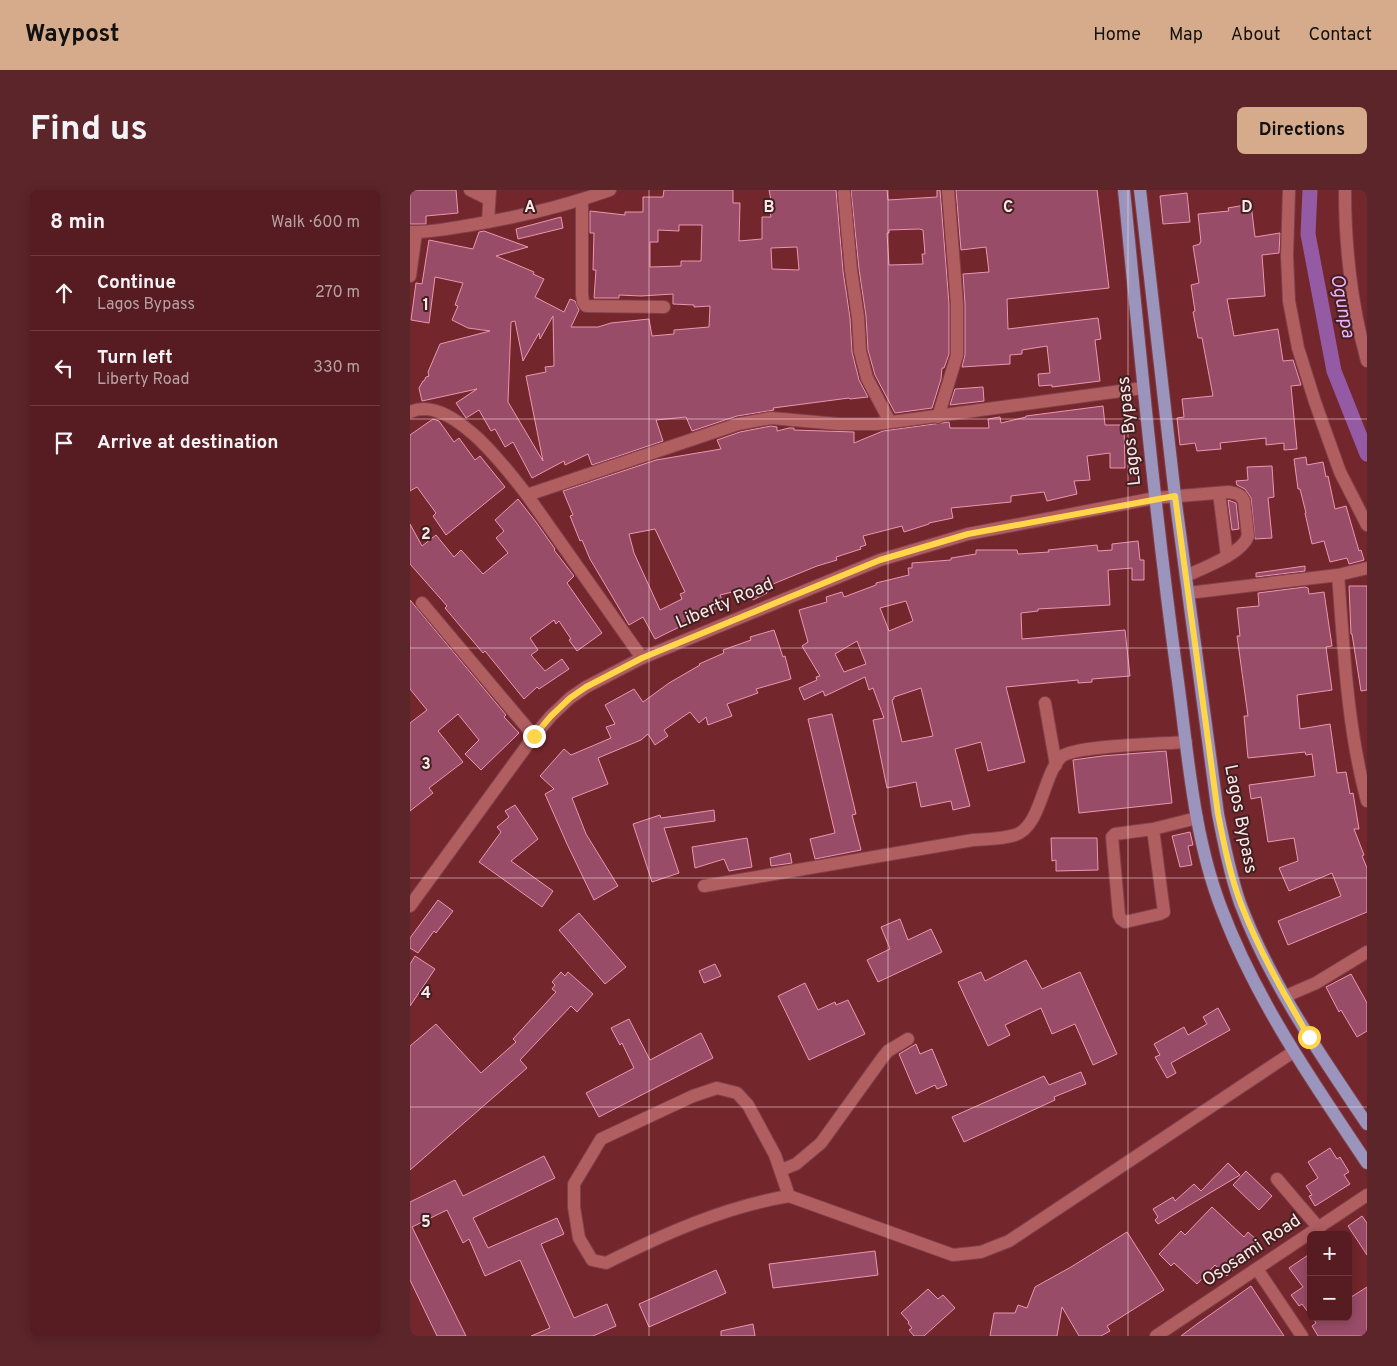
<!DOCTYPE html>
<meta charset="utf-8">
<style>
body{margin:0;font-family:Overpass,sans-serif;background:#5c252a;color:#f1f3f6}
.controls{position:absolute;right:15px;bottom:15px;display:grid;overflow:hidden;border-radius:8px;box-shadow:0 2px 12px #0003}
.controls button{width:45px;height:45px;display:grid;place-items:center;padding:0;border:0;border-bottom:1px solid #6c3a3f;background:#561c21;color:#f1f3f6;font:25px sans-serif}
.stop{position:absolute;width:15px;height:15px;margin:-11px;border:4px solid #ffd54a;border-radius:50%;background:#fff}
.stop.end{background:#ffd54a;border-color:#fff;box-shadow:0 1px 5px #0008}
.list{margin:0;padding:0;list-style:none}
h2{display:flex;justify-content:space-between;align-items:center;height:65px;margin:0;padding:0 20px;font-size:21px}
h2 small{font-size:16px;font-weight:400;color:#b6a1a5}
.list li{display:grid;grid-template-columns:32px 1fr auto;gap:15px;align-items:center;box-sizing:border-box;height:75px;padding:0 20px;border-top:1px solid #6c3a3f}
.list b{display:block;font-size:19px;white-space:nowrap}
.list p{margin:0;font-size:16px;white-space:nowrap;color:#b6a1a5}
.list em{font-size:16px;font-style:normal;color:#b6a1a5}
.icon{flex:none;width:28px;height:28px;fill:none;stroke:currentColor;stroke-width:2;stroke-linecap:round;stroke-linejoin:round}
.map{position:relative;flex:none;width:957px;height:1146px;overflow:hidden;border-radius:8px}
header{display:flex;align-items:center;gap:30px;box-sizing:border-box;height:70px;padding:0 25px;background:#d6ab8b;color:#111}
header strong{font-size:24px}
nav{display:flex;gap:28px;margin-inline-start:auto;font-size:18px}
.intro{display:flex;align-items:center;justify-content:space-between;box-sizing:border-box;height:120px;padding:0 30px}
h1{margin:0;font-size:35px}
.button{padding:12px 22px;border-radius:8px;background:#d6ab8b;color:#111;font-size:18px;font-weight:700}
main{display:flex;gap:30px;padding:0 30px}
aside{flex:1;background:#561c21;border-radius:8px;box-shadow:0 2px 12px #0003}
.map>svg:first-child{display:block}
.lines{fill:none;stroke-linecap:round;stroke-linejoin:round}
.canal{stroke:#955aa4;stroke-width:15}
.building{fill:#994c67;stroke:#ec96b2;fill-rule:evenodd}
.minor-casing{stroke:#80414b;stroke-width:14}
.major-casing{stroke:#80414b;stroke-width:14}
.minor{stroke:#b15e61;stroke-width:12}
.major{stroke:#9b94bd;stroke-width:12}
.route{stroke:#ffd54a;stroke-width:6}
.grid{fill:none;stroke:#fce8e8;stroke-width:1;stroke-opacity:0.55}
.labels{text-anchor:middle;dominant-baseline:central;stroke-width:4;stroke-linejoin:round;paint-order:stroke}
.street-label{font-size:18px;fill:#fce8e8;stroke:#421f20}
.water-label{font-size:19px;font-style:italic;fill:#eeb0ff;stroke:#421f20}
.grid-label{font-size:16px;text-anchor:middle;font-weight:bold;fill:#fce8e8;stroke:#421f20;stroke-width:4;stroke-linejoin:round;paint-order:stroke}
</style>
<header>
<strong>Waypost</strong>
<nav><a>Home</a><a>Map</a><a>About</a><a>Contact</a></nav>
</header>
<div class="intro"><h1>Find us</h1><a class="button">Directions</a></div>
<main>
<aside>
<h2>8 min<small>Walk · 600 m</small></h2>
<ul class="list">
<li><svg class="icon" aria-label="ahead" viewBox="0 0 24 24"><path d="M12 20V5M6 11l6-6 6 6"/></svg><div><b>Continue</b><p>Lagos Bypass</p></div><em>270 m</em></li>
<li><svg class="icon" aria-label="left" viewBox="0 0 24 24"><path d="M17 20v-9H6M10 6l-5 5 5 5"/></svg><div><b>Turn left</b><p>Liberty Road</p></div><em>330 m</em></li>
<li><svg class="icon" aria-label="arrive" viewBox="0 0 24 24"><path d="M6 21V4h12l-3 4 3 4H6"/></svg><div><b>Arrive at destination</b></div></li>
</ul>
</aside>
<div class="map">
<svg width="957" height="1146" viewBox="0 0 957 1146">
<rect width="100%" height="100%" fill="#73262c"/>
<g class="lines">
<!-- canal -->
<path class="canal" d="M900,0L898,44L924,181L957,264"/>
</g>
<!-- building -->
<g class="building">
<path d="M0,0H46L48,23L16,26V34H0Z"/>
<path d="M254,0H323V13H330L329,51L352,49V27H361L359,15H362L359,0H426L433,81L440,128L442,162L449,190L458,207L440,209L439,208L363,218L364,220L327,226L282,241L276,227L246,230L253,251L182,275L178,264L155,275L154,271L122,288L103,252L95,257L85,239L81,241L69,220L56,228L46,213L67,199L12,211L9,198L13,191H14L16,187L19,186L18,182L30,154L80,141L58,138L42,130L48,116L45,115L53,93L25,87L19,133L1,130L6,93L12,94L19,50L63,59L69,42L74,41L118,57L86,66L124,82L123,84L134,89L125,107L154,122L160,109L165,111L169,120L161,137H188L201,133L239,129L242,146L264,144V140L299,137L300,116L284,117V115L263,114V104L231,106L209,105V108H184L186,80H183L184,43H180V21L215,25V22H233V7H253ZM269,35H292L291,71H271V76L240,77V52H248V40L269,41ZM387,57L389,80L362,79L361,58ZM143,126L144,176L135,177L136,182L116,186L133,271L98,212L101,132L105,131L113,171L129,143L130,149Z"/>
<path d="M441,0H477L478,10L527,7V0H530L539,114V164L534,178H532L531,189L522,218L485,223L465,185L458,160L456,126L449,79ZM509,39L513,40L515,64H512L513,74L479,75L477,43H479V40Z"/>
<path d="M546,0H687L699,98L597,109L598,139L688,128L691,149L685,150L690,191L642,197V195L629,196L628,184L640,183L637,156L612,160V164L600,165V174L552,177L555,165V114L553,84L579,82L576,57L551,60Z"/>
<path d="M777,3L780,32L753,34L750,6Z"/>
<path d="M841,14L845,47L870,43L869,63L852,65L855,106L817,109L824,146L868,139L873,171L883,170L891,195L881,196L887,259L874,260V253L856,255V248L810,253L811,259L787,261L785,253L770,255L767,228L774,227L772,209L803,206L792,148H788L783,122L785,121L781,95L789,93L783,56L790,54V52H791L788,24L819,21L818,18Z"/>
<path d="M151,27L153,38L108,49L106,39Z"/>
<path d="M573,197L574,211L540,215L545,199Z"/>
<path d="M693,216L695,235H714L715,278H700V263L677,266L680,290L664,291L667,304L637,311L634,302L601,306V312L541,318L543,328L519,333V334L494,342L492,336L453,346L456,355L450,357L451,359L426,367L427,370L407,376L363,394L364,395L356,399L357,403L343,410L338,398L310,405L314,415L245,449L233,427L219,435L180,369L172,350L170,351L160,326L163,325L153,301L246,270L311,259L307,250L330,242L361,236L367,237V241L379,238H384V240L444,242V253L473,241L539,232L540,238H579L578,229L590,227L591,233L616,227V226ZM245,339L275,402L270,404L272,409L250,420L224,363L219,344Z"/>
<path d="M23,229L29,231L44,252L49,248L65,270L70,266L95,297L36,345L23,326L26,323L7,297L0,301V245Z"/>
<path d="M896,267L897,275L913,272L916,287L918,286L925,319L936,316L949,361L951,360L954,370L939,374L937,368L920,372L914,351L902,354L895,323H896L890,299H888L884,269Z"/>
<path d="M862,276L864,307L858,308L862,348L845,349L841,308L835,299L827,295L826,291L838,290L837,277Z"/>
<path d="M108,309L126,332L145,359L144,360L164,386L157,393L192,443L167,461L159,450L161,449L149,431L146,434L144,430L120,448L128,460L121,465L135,481L152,469L159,479L129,499L127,497L114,509L75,461L73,463L35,418L37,416L0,374V334L12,356L26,345L44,367L51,360L73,384L98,363L86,348L94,341L85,330Z"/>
<path d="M818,310L826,313L829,339L822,340Z"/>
<path d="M728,351L730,370H734V390H722V378L698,380L700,415L628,419V421L611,423L612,449L715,440L720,486L682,489V492L668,493V490L596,497L615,572L578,581L571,552L545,559L560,616L543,620L541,611L511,617L506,592L477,598L463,530L474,528L463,498L459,500L455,487L415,506L413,501L394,510L389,498L407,490L406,487L410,486L392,456L398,452L389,420L417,412L416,407L432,402L434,407L466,395V393L499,385L498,378H502V373L541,370V368L566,364V360H607L608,364L639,362L638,360L687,355L688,361L702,360V354ZM496,411L503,431L479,441L470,418ZM447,451L456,474L434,482L425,464ZM511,498L523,546L492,552L482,510L484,509V507Z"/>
<path d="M895,376V381L846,387V383Z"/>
<path d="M939,396H957V500L951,501L942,444H941Z"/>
<path d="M895,397L898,398L899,404L914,402L922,456L916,457L922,500L887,505L890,539L920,534L927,583L936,582L940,604L943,603L949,639H944L954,665L952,666L957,678V722L878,755L868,731L931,706L922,683L879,701L869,678L888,671L884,648L858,652L851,607L841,609L839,595L905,586L902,564L896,565L895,562L838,568L834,526H838L827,446H830L827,418L849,416L848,403Z"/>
<path d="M0,410L96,525L94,527L109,543L71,580L55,564L69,550L48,524L28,541L53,572L19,598L23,603L0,621V533L17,520L0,499Z"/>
<path d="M364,440L373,467L375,466L381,489L346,499L348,503L317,514L322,526L298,535L296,527L289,533L280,522L254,540L258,546L245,555L238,544L231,550L188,568L198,594L162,608L176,644L208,696L184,710L157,654L135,604L144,599L130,586L154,559L161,565L201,548L196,537L205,534L195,515L224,499L233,512L259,493L290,475L289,474L314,463L313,460L341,450L340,447Z"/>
<path d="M422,524L446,624L442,625L451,660L405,669L400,649L425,643L398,529Z"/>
<path d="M756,561L762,613L669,623L663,570L692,566Z"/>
<path d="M105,615L128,649L101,671L143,701L132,717L69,672L91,642L87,637L99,627L95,621Z"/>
<path d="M304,620L305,631L254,638L269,683L242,692L223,634L250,625L251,628Z"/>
<path d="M780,642L783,655L778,656L782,675L770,677L762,646Z"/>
<path d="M337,648L342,677L319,681L314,669L285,678L282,657Z"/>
<path d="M641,648H687L688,680L646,681V670L642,671Z"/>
<path d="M380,663L382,673L361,676L360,668Z"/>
<path d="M28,710L43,721L26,743L24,741L8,763L0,758V748Z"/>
<path d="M169,723L216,777L195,794L149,740Z"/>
<path d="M490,729L498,750L521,739L532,762L468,792L457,770L480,759L471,737Z"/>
<path d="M5,766L25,779L0,816V774Z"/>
<path d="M616,770L632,799L670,782L707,864L683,875L665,834L642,844L631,818L595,835L600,845L578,856L548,792L571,782L575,791Z"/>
<path d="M305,774L311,786L294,793L289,781Z"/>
<path d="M151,782L155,786L158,782L183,804L167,822L161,816L110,870L117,878L0,980V856L26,834L71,883L106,852L103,849L146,802L142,799L145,795L142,792Z"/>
<path d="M941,784L957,813V841L947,847L931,820L929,822L916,797Z"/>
<path d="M395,793L408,820L425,812L426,815L438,810L455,844L399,870L368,806Z"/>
<path d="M808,818L820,840L761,873L766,883L757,888L745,867L750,865L744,854L774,837L778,845L797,834L793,827Z"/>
<path d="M219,829L240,870L291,843L303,868L189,927L176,903L224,878L212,853L210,855L201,838Z"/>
<path d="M506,854L510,864L522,859L537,895L527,899L525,895L506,904L489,864Z"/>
<path d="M671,882L676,894L644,907L645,910L554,952L542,927L634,886L639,895Z"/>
<path d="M920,958L927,969L930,967L939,982L934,985L940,994L905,1016L899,1006L902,1005L896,996L908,988L898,972Z"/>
<path d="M134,966L145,988L63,1028L78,1058L147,1028L154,1044L131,1054L164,1128L197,1114L206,1136L183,1146H121L140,1138L110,1070L75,1086L59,1049L53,1053L37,1020L2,1037L56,1146H27L0,1090V1012L45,990L53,1006Z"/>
<path d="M818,973L830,985L748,1034L745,1030L748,1027L743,1019L763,1007L765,1011L784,994L791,1001Z"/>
<path d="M836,981L862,1006L849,1020L823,995Z"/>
<path d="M802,1017L834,1047L838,1042L849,1052L817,1086L805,1075L787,1094L764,1073L761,1076L749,1064L771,1041L775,1045Z"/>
<path d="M952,1026L957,1033V1065L938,1036Z"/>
<path d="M717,1042L754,1100L697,1136L700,1141L691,1146H669L652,1117L647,1146H580L584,1123H605L608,1115L617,1118L625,1097L661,1077Z"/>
<path d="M465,1061L468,1085L363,1098L359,1074Z"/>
<path d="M901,1063V1126L892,1114L889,1116L881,1105L893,1097L879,1078Z"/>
<path d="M306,1080L316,1103L239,1137L229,1114Z"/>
<path d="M841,1096L874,1146H771L787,1134Z"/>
<path d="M957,1097V1146H908L902,1136L906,1133L902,1127H938V1109Z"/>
<path d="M518,1099L528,1109L533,1105L545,1118L514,1146H504L499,1140L502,1138L498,1133L499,1132L491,1123Z"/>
<path d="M343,1134L345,1146H311V1141Z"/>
</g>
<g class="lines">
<defs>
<g id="minor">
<path d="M60,0L78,9"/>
<path d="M879,0L877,66L879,111L888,158L905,212L930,282L957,335"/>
<path d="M935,0C935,60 941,114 957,171"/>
<path d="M434,3L441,80L448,127L450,161L457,188L480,232"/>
<path d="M172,10V104L173,112L176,116L254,117"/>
<path d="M78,32L80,0"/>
<path d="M0,42C20,43 41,38 61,35C109,27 155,16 200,0"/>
<path d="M0,86L6,43"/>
<path d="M0,222C40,203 96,278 117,305L232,468"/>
<path d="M528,227L547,165V114L538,0"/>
<path d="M809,303L817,366"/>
<path d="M117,305L328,234L361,228L428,234H467L733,198"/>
<path d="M928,385C934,460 937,537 957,611"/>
<path d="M778,403L928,385L957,378"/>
<path d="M12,413L124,546"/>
<path d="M635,513L646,575"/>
<path d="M743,639L754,722L750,724L715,732L711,729L709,725L702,647L705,644L743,639L787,628"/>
<path d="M294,696L563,650C577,649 593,649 605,645C631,637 633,585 651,567C665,555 754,554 776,552"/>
<path d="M0,716L124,546L141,526L160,508L176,497L232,468L470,370L558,344L745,308L818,302C826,303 831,304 834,311L838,346C832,364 793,378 776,386"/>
<path d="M876,806L906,793L957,762"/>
<path d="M371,980L386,974L411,953L473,867L478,861L498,849"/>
<path d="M867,989L908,1037"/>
<path d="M379,1006L365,965L338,915L327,903L307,898L283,906L191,949L164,994V1017L169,1048L182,1070L196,1073C254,1044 314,1017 379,1006L543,1065L571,1062L599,1051L883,862"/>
<path d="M847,1079L892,1146"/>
<path d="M746,1146L957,1005"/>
</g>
<g id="major">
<path d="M714,0C730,162 745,323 767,484C778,563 783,646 812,720C847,812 903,892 957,973"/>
<path d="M730,0L765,306L808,624C814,654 820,684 830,713C860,793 910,864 957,934"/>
</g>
</defs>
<!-- minor casing -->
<use href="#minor" class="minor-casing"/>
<!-- major casing -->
<use href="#major" class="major-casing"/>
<!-- minor -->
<use href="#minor" class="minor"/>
<!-- major -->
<use href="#major" class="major"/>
</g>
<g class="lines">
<!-- route -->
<path class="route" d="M124,546L141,526L160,508L176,497L232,468L470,370L558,344L765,306L808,624C814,654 820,685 831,714C849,761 874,804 899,847"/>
</g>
<!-- grid -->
<path class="grid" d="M239,0V1146M478,0V1146M718,0V1146M0,229H957M0,458H957M0,688H957M0,917H957"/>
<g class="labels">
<!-- street labels -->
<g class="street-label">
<text transform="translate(720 241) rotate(-96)">Lagos Bypass</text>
<text transform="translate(315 414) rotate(-23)">Liberty Road</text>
<text transform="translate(830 629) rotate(79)">Lagos Bypass</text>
<text transform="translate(842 1061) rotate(-34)">Ososami Road</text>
</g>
<!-- water labels -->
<g class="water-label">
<text transform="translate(932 116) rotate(79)">Ogunpa</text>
</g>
</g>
<g class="grid-label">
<text x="120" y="22">A</text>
<text x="359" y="22">B</text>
<text x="598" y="22">C</text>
<text x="837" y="22">D</text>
<text x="16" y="120">1</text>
<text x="16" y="349">2</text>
<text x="16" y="579">3</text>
<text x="16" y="808">4</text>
<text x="16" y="1037">5</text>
</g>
</svg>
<div class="controls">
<button>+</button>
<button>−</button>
</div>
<div class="stop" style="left:899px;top:847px"></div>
<div class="stop end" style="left:124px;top:546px"></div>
</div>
</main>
